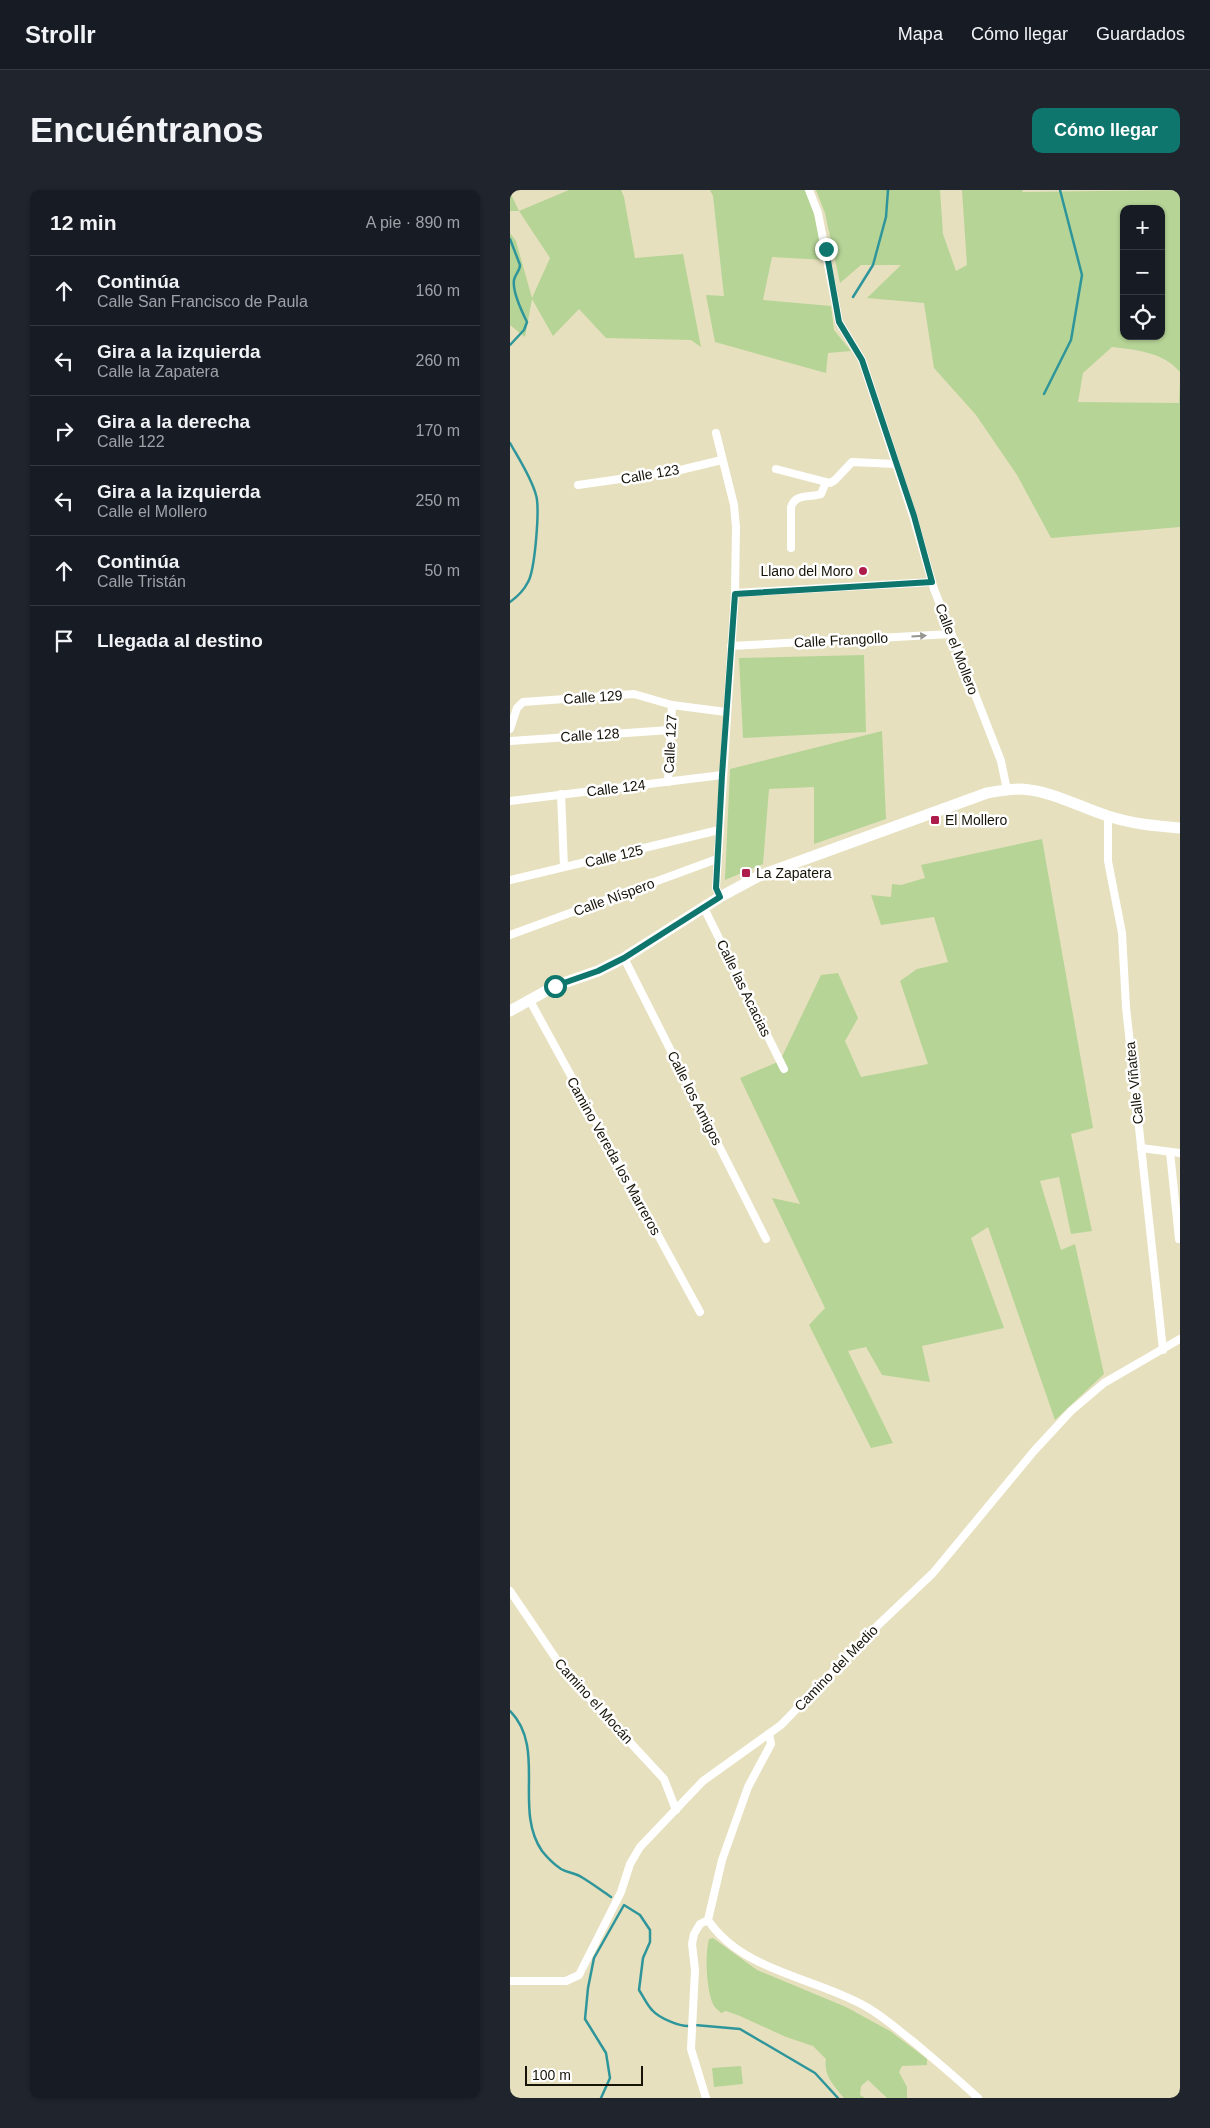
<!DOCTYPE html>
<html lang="es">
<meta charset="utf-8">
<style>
body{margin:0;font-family:Arial,sans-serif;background:#20242c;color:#f1f3f6}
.controls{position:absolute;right:15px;top:15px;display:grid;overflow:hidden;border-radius:10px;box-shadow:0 1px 4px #0004}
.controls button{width:45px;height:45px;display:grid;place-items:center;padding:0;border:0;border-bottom:1px solid #363941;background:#171b24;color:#f1f3f6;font:25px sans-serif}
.scale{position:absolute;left:15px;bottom:12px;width:118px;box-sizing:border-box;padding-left:5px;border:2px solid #161307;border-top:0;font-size:14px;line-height:18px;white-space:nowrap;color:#161307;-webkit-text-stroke:4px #fff;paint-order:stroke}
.stop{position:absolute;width:15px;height:15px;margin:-11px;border:4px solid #0f766e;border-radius:50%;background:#fff}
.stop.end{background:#0f766e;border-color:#fff;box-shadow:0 1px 5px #0008}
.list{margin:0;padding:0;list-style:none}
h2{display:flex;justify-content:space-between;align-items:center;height:65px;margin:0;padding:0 20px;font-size:21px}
h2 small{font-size:16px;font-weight:400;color:#9ea1a6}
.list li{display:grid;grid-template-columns:32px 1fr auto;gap:15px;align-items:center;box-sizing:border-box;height:70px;padding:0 20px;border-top:1px solid #363941}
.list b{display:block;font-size:19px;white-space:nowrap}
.list p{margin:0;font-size:16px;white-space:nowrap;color:#9ea1a6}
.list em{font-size:16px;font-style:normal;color:#9ea1a6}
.icon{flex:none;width:28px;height:28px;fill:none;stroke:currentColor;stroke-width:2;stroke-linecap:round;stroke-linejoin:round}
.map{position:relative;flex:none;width:670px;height:1908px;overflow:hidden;border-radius:10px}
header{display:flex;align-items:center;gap:30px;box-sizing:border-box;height:70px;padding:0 25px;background:#171b24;border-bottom:1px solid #363941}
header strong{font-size:24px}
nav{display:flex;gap:28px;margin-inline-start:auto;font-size:18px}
.intro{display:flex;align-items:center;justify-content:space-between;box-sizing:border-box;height:120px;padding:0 30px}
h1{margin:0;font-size:35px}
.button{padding:12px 22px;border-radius:10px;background:#0f766e;color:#fff;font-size:18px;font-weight:700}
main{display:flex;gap:30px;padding:0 30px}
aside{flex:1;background:#171b24;border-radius:10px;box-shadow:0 1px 4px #0004}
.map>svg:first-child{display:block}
.green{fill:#b6d496;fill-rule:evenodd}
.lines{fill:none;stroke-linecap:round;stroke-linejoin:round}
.stream{stroke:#2e969b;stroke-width:2.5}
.street{stroke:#fff;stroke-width:8}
.secondary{stroke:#fff;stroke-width:11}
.oneway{fill:#96958f}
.route{stroke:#0f766e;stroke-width:6}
.poi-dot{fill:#ae1c4b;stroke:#fff;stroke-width:2}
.labels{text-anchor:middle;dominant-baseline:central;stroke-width:5;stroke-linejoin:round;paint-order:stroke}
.street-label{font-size:14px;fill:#161307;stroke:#fff}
.poi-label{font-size:14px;fill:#161307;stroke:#fff;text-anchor:start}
</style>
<header>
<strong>Strollr</strong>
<nav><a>Mapa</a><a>Cómo llegar</a><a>Guardados</a></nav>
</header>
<div class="intro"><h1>Encuéntranos</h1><a class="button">Cómo llegar</a></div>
<main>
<aside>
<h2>12 min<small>A pie · 890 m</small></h2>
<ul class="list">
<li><svg class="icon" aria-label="ahead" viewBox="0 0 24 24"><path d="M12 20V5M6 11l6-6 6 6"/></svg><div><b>Continúa</b><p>Calle San Francisco de Paula</p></div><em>160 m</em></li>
<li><svg class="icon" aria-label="left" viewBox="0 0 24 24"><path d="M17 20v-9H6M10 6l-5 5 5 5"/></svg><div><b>Gira a la izquierda</b><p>Calle la Zapatera</p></div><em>260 m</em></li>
<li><svg class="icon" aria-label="right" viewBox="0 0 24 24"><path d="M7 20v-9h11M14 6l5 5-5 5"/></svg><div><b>Gira a la derecha</b><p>Calle 122</p></div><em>170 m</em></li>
<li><svg class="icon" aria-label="left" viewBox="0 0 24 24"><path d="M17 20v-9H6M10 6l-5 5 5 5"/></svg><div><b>Gira a la izquierda</b><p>Calle el Mollero</p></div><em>250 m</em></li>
<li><svg class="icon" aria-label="ahead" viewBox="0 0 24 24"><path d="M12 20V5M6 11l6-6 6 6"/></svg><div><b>Continúa</b><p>Calle Tristán</p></div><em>50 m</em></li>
<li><svg class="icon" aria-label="arrive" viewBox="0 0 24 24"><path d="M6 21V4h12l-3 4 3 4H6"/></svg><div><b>Llegada al destino</b></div></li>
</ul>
</aside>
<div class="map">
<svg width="670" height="1908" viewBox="0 0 670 1908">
<rect width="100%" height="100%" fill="#e6e0be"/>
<!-- green -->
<g class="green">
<path d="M59,0H111L114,7L125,68L173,64L191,157L181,150L96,148L69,119L43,146L22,109L15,147L0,135V43L6,51L22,108L40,68L9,21H0V2L9,21Z"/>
<path d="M200,0H296L304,21L315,70L262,67L253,110L321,116L324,140L341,161L318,163L316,183L205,152L196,105L214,106L203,6Z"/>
<path d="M306,0H430L433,44L446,81L457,75L452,0H512L513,2L670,0V182C653,162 627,160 602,157L573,183L568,212L669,213L670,189V337L541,348L507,285L466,225L424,178L414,113L357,108L391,75H351L330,93L315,23ZM614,19H651V146H614Z"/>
<path d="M354,465L356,542L233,548L229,468Z"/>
<path d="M372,541L376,629L304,654V597L259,599L253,674L215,690L220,579Z"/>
<path d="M532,649L583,938L561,944L582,1041L561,1044L549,987L530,991L551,1060L565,1054L594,1184L545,1230L478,1037L461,1048L494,1138L412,1156L420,1192L372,1185L356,1157L338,1161L383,1253L361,1258L299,1135L315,1118L262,1008L290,1014L230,888L270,871L311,785L328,783L348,828L335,851L351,887L418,874L390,791L407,779L438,772L424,727L371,735L361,705L381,707L382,694L391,695L415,688L411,675Z"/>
<path d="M203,1748L247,1780L336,1817L380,1841L417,1869V1875L392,1876L389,1882L397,1897V1908H377L358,1890L351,1896L350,1905L355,1908H334C324,1896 313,1885 316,1869L303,1856L276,1847L230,1826L216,1821L211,1823C208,1820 204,1817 203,1814C196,1799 195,1764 199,1749Z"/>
<path d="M231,1876L233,1894L204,1897L202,1878Z"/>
</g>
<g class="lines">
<!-- stream -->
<g class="stream">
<path d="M0,49L10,75C10,81 5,84 4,90C2,102 12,122 17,132L14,140L0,155"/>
<path d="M343,107L363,75L376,27L378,0"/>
<path d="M534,204L561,150L572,85L550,0"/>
<path d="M0,253C9,269 21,287 26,305C30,318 25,380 18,392C14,400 7,407 0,412"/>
<path d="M0,1521C37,1558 3,1619 32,1661C36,1666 45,1675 51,1679C58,1683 66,1683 73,1688C83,1694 92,1701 101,1707"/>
<path d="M185,1835L230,1839L305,1883L328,1908"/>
<path d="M91,1908L100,1888L96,1863L75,1829L78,1798L84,1768L114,1715L130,1725L140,1740V1752L133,1768L129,1800C133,1806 137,1815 142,1820C149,1828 170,1837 180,1836"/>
</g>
<!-- street -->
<g class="street">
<path d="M299,0L308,23L329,132L352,170L403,326L424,399L491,571L497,600"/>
<path d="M206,243L224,315L226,337L225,403L206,698L210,707"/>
<path d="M266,279L320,293L325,290L342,272L385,274"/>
<path d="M68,295L166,281L212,270"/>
<path d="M281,358V317C286,303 299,308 311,304L316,292"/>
<path d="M225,403L422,392"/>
<path d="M221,456L441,444"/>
<path d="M0,539L7,518L13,512L124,504L162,515L216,522"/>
<path d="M0,551L160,540"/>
<path d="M158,592L162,515"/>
<path d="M51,604L54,677"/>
<path d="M0,611L212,585"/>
<path d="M598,626V671L612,743L616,817L653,1160"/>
<path d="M0,690L209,640"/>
<path d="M194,718L274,879"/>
<path d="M0,745L207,669"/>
<path d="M114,768L256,1049"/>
<path d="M19,809L190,1122"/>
<path d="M631,958L670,963"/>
<path d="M660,962L669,1049"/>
<path d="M0,1401L55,1482L154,1589L166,1620"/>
<path d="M259,1544L261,1554L238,1597L212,1670L198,1730C232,1781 303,1787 353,1815C372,1825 388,1840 405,1853C426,1871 448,1889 468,1908"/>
<path d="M0,1791H56L69,1785L111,1702L120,1674L130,1657L193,1591L271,1535L364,1439L423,1383L524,1261L561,1221L594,1193L670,1149"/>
<path d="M196,1908L181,1859L185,1780L182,1754L184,1744L190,1734L198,1730"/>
</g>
<!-- secondary -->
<path class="secondary" d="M0,821L45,796L88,781L114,768L210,707L249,686L477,603C488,601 500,599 511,599C543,601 569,617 598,626C622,634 646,636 670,638"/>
</g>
<!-- one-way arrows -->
<defs><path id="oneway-solid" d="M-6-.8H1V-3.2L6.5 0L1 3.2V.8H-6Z" transform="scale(1.25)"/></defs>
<use class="oneway" href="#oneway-solid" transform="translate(409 446) rotate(-3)"/>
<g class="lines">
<!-- route -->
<path class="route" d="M45,796L88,781L114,768L210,707L206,698L212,585L225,404L422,392L404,326L352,170L329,132L316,59"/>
</g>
<!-- markers -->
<g class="poi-dot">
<circle cx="353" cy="381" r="5"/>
<rect x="420" y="625" width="10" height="10" rx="2.5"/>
<rect x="231" y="678" width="10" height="10" rx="2.5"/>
</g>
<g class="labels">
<!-- street labels -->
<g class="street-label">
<text transform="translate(140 284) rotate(-10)">Calle 123</text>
<text transform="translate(331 450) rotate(-3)">Calle Frangollo</text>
<text transform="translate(447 459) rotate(69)">Calle el Mollero</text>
<text transform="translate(83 507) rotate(-4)">Calle 129</text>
<text transform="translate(80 545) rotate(-4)">Calle 128</text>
<text transform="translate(160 554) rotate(-87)">Calle 127</text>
<text transform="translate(106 598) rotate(-7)">Calle 124</text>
<text transform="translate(104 666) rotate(-13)">Calle 125</text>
<text transform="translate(104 707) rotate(-20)">Calle Níspero</text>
<text transform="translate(234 798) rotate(64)">Calle las Acacias</text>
<text transform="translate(624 893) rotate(-96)">Calle Viñatea</text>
<text transform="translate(185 908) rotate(63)">Calle los Amigos</text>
<text transform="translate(104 966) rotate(61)">Camino Vereda los Marreros</text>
<text transform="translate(326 1478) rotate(-46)">Camino del Medio</text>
<text transform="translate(84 1511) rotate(48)">Camino el Mocán</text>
</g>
<!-- poi labels -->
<g class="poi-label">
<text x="343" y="381" text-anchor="end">Llano del Moro</text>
<text x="435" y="630">El Mollero</text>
<text x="246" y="683">La Zapatera</text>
</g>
</g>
</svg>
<div class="controls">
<button>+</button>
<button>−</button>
<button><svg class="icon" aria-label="locate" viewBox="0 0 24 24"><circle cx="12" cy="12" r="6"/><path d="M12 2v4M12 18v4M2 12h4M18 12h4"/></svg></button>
</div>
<div class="scale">100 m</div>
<div class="stop" style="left:45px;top:796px"></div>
<div class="stop end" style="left:316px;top:59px"></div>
</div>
</main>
